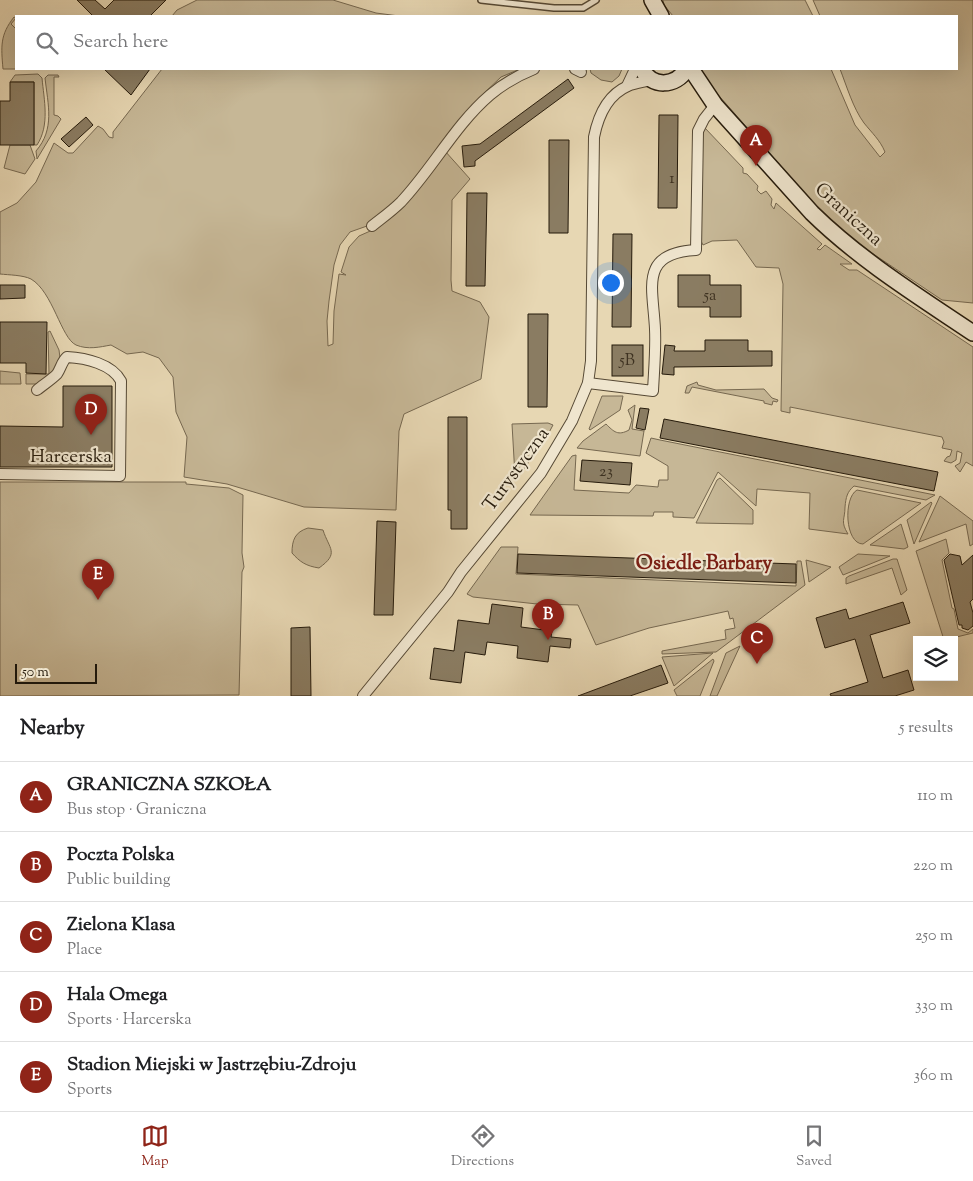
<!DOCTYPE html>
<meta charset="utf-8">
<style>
body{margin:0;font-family:"Sorts Mill Goudy",serif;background:#f2f2f2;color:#202124}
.controls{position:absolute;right:15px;bottom:15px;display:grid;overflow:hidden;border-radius:0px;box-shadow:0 5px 20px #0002}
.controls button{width:45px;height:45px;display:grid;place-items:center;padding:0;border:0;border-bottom:1px solid #e0e0e0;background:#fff;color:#202124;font:25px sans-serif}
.scale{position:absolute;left:15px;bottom:12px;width:82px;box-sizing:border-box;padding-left:5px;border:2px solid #251a0b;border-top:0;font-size:14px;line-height:18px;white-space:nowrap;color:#251a0b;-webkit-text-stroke:4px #efe5ce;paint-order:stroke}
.you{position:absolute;left:610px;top:282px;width:18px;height:18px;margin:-12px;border:4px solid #fff;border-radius:50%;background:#1a73e8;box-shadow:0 0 0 8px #1a73e833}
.badge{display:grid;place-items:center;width:32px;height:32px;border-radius:50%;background:#8f2418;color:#fff;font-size:16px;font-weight:700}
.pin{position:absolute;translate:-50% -41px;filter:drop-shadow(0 1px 2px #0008)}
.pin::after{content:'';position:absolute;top:26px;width:18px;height:15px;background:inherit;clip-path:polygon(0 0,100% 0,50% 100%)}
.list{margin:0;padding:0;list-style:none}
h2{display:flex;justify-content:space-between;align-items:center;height:65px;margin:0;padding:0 20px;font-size:21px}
h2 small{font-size:16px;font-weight:400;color:#757577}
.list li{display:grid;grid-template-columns:32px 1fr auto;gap:15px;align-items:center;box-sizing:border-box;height:70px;padding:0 20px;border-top:1px solid #e0e0e0}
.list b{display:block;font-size:19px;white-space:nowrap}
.list p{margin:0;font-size:16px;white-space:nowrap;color:#757577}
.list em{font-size:16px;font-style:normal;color:#757577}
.icon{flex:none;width:28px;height:28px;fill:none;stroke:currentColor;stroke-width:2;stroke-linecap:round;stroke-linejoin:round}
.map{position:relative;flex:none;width:973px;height:696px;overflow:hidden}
.search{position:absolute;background:#fff;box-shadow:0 5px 20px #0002;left:15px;right:15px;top:15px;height:55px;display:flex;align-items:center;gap:12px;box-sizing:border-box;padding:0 18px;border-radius:0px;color:#757577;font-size:19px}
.sheet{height:415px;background:#fff}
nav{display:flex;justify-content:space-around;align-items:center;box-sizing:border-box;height:70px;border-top:1px solid #e0e0e0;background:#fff;font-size:14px;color:#757577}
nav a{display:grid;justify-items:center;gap:2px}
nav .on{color:#8f2418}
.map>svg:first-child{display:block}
.green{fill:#c6b796;stroke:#766850}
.building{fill:#8a7c62;stroke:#251a0b}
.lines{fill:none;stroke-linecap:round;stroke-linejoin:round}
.lane-casing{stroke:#564935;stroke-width:8}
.street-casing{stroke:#564935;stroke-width:12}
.secondary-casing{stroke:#251a0b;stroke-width:18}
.lane{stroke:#efe5ce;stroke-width:5}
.street{stroke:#efe5ce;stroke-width:10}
.secondary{stroke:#efe5ce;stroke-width:15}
.labels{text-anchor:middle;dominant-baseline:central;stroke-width:4.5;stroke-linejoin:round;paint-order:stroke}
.number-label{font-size:16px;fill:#3e3221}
.street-label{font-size:19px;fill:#251a0b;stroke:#efe5ce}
.neighbourhood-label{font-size:20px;font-weight:bold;fill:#7a1f14;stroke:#efe5ce}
</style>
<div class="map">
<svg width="973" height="696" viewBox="0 0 973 696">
<rect width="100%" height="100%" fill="#e7d7b3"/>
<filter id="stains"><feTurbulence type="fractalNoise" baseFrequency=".004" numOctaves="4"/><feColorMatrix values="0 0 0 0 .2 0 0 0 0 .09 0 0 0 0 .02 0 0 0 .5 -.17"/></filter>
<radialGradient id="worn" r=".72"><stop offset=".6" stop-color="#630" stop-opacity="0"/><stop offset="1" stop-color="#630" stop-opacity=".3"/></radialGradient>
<!-- green -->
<g class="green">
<path d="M197,0H333L376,13L399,16H172L177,10Z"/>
<path d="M663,0H805L813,16H673L664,5Z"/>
<path d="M813,0H973V303L942,300L851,239L825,216L698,72V69H831L855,125L880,157L885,152C880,140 872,133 864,123C853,108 847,87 840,69H957V16H820Z"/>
<path d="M14,17L16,18L11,24L16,29V69H58H3C1,46 0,35 14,17Z"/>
<path d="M162,69H520L501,77L482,95L457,125L398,202L376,217L367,226L350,232L340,245L334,265L329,301L327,321L328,346L333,344L334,311L339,274L346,275L341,272L349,247L359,236L377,228L397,213L445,151L470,179L452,200L451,280L452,291L480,302L489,317L481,379L404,414L399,431L396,510L304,507L227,484L184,477L187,437L176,412L173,377L159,358L143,352L127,354L111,345C100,347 88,350 76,345C61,338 53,292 31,279C23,275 9,275 0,274V212L17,203L36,182L54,143L68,153H73L98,126L103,129L109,137L113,138V132Z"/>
<path d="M590,69H622L619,76L612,82L601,80L591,73Z"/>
<path d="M38,74L42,78C44,100 50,125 37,145H34V82H10L15,75Z"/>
<path d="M48,75H58L59,77H54V115L58,116L61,119L37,159L36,151C55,129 48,105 45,78Z"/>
<path d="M704,127L743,168V173L747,174L758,186L757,190L761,194L766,191L772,199L771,205L774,209L776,203L822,244L817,249L820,250L825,245L852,264H840L849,270H857L973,347V466L966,462L960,472L955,466L960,463L962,453L957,451L956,460L951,463L944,461L947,457L950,456L952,450L942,448L944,442L942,437L790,407V413L781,411L783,284L779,268L756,267L737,240L712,241L703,245L699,237L700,139Z"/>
<path d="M10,145H30L35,159L25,174L4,168Z"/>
<path d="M50,331L59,350L61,366L38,384H26V374H49L48,332Z"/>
<path d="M0,371L20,373L21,384H0Z"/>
<path d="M697,382L698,385L716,390L764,389L772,398L778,400L777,402L773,401L772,405L764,403V401L692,387L689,393H685L687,386Z"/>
<path d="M602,396H623L620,410L590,430L589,429Z"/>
<path d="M635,405L632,429L644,431L640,456L577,448L583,441L606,424C614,432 618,436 629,430L632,420L628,410Z"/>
<path d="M548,423L553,425L545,440L520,474L515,476L512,424Z"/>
<path d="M651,438L660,440L935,495L926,500L854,486C847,492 846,497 845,507C845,520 840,521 848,534L809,529L810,493L757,489L756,506L718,472L694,518L673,517V512H654L653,516L530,515L572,456L576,455L574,490L629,493L636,485L658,487L659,480H668V466L646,453Z"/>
<path d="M720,478L753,510V524L696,523L717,480Z"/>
<path d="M0,482H186V484L229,488L243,495L242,553L244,567L242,572L239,695L0,696Z"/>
<path d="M857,490L921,503L863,544C845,544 843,498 857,490Z"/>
<path d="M940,496L973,521V544L970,546L966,524L919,542Z"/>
<path d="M931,502L932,503L914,544L907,520Z"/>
<path d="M901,524L908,547L904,549L870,545Z"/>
<path d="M308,528L323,530C329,549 340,553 319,568C306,566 300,562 292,553C292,540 295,532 308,528Z"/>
<path d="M946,539L949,553L942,560L952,608L954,609L958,629L968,633L973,629V633L944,640L916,551Z"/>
<path d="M501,547H518L516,574L796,586L797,561H801L805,585L716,652L662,654V651L726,639L725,630L735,628L733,618L730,619L728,611L649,628L596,645L578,605L537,604L473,597L467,594Z"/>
<path d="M858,554L890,556L843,575L839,567Z"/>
<path d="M893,559H897L907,590L901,595L892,568L846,584V578L849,576Z"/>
<path d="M806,560L831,567L809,582Z"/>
<path d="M740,646L717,696H710L726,653Z"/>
<path d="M713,653L674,686L662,657Z"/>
<path d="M713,659L714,661L700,696H677L674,690Z"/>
</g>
<!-- building -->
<g class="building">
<path d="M77,0H95L105,9L114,0H166L150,16H93Z"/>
<path d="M104,69H150L131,95Z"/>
<path d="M568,79L574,88L475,161V166L464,167L462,146L480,144Z"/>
<path d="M10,82H34V145H0V101H10Z"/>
<path d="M659,115H678L677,208H658Z"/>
<path d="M86,117L93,125L69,147L61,139Z"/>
<path d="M549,140H569L568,233H549Z"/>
<path d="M467,193H487L485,286H466Z"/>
<path d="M613,234H632L631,327H612Z"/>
<path d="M678,275H710V285H741V317H710V307H678Z"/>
<path d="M0,285H25V298L0,299Z"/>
<path d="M528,314H548L547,407H528Z"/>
<path d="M0,322H47L46,374L26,373V363H0Z"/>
<path d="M705,340H748V351H772V366L674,367V375L662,374L665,345L675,346L674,351H705Z"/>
<rect x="612" y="345" width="31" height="31"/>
<path d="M63,386H112V467H0V426L63,427Z"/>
<path d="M640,408L649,409L645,430L636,428Z"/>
<path d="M448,417H467V529H451V510H448Z"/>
<path d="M664,419L938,472L934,491L660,438Z"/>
<path d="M582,460L632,463L630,485L580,481Z"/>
<path d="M377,521L396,522L393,615H374Z"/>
<path d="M518,554L796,564V583L517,573Z"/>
<path d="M950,554L960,556L962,565L973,555V599L970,602L973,613V626L968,630L962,628V625H959L944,560Z"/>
<path d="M903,602L910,623L870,635L883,678L908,670L914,690L895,696H831L830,694L868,682L855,639L825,648L816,618L846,609L849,619Z"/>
<path d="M492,604L523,608L521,627L552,631L551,637L571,639L570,648L550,646L548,662L517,658L518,646L487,642L485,655L465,652L461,683L430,679L434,648L454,651L458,620L489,624Z"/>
<path d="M310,627L311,696H291V628Z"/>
<path d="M661,665L668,683L630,696H578Z"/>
</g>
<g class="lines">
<defs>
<path id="lane" d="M481,0L554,8H583L596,0"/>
<g id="street">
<path d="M575,69L581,72"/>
<path d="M627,86L635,69"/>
<path d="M372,226C382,218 392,211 401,202C433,168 455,125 490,95C503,84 519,75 534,69"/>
<path d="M588,383L653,391C654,370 656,349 655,329C653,287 639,253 696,250L698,131L704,119L715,105"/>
<path d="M0,474L120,476L121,381C112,364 86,358 67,357C62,361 61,368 57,374C51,380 43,385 37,390"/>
<path d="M363,696L448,592L461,572L541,473L572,421L588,383L591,361L594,137C598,117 607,95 628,86C635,83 644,82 651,80"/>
</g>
<g id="secondary">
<path d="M652,0L661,16"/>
<path d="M642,69C652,88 675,87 687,69"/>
<path d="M691,69L715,105L812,213C860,260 918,296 973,333"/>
</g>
</defs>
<!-- lane casing -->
<use href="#lane" class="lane-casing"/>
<!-- street casing -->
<use href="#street" class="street-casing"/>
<!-- secondary casing -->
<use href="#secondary" class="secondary-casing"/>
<!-- lane -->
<use href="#lane" class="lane"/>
<!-- street -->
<use href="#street" class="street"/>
<!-- secondary -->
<use href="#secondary" class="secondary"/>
</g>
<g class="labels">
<!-- number labels -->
<g class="number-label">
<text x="672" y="179">1</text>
<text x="710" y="296">5a</text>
<text x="627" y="361">5B</text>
<text x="606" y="472">23</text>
</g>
<!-- street labels -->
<g class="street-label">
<text transform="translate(848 215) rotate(42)">Graniczna</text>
<text x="71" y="457">Harcerska</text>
<text transform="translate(517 470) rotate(-54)">Turystyczna</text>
</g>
<!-- neighbourhood labels -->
<g class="neighbourhood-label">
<text x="704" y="564">Osiedle Barbary</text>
</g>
</g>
<rect width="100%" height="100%" filter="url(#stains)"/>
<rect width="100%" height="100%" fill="url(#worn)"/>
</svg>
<div class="controls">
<button><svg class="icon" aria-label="layers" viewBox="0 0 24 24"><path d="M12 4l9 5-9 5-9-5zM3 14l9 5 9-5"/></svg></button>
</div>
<div class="scale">50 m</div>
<div class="you"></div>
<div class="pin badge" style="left:756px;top:166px">A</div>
<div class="pin badge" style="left:548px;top:640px">B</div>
<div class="pin badge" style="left:757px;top:664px">C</div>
<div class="pin badge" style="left:91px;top:435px">D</div>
<div class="pin badge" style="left:98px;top:600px">E</div>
<div class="search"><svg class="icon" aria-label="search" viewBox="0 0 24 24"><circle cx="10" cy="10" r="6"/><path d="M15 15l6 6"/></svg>Search here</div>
</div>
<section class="sheet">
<h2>Nearby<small>5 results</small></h2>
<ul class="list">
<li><span class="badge">A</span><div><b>GRANICZNA SZKOŁA</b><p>Bus stop · Graniczna</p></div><em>110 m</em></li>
<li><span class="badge">B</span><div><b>Poczta Polska</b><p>Public building</p></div><em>220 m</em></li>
<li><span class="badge">C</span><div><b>Zielona Klasa</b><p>Place</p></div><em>250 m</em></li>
<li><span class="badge">D</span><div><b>Hala Omega</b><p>Sports · Harcerska</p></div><em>330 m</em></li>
<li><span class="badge">E</span><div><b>Stadion Miejski w Jastrzębiu-Zdroju</b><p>Sports</p></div><em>360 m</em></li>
</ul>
</section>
<nav>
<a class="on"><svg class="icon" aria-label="map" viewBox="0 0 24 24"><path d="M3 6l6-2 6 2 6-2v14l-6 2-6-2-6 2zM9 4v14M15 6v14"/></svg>Map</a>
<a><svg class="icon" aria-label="directions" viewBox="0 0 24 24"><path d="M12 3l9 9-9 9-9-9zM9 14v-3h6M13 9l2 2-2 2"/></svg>Directions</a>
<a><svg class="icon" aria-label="saved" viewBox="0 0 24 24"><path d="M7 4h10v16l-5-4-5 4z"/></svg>Saved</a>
</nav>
